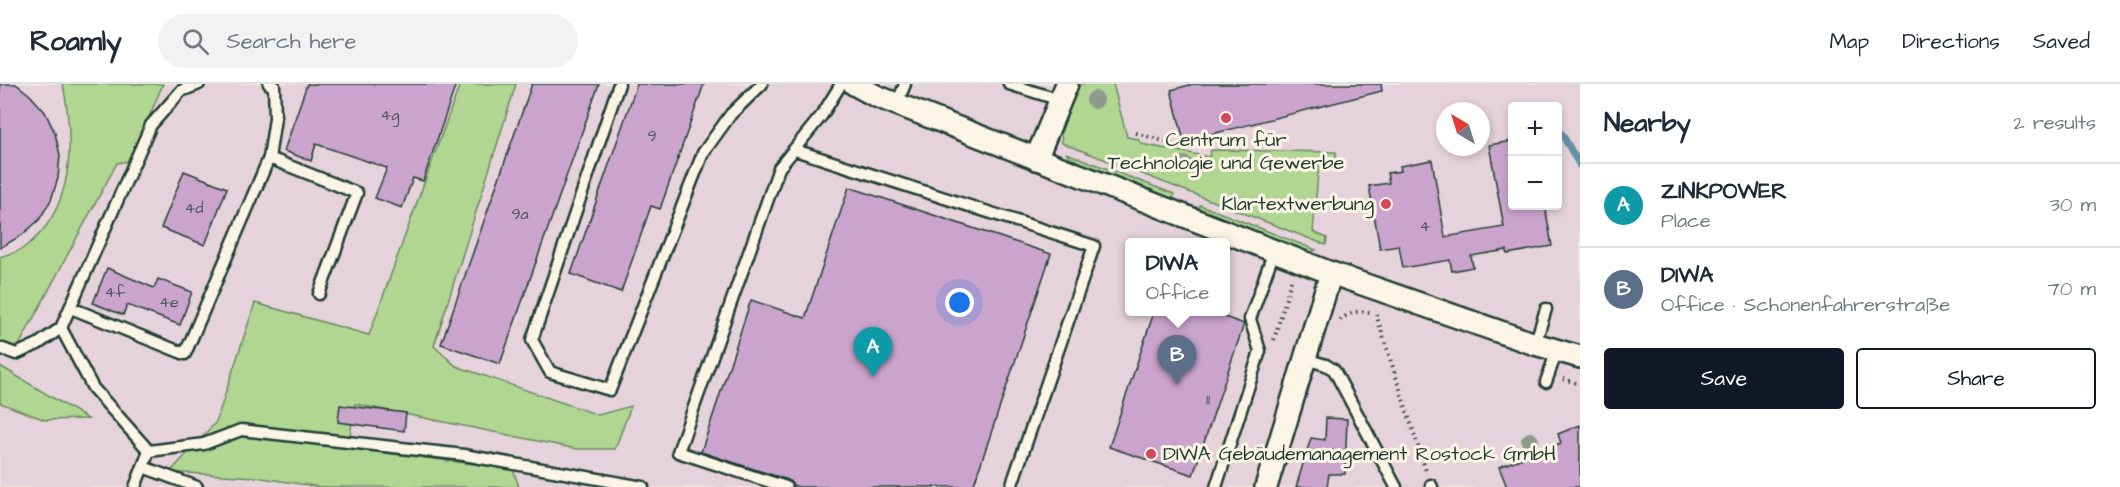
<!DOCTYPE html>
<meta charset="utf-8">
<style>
body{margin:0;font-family:"Architects Daughter",sans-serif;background:#f2f2f3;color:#1f2937}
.controls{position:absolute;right:18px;top:18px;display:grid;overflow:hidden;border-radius:6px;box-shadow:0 3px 9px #0003}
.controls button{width:54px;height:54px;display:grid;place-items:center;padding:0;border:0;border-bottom:2px solid #e0e1e3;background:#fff;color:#1f2937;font:30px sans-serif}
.compass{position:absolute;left:1436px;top:18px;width:54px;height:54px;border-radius:50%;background:#fff;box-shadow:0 3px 9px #0003;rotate:322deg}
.you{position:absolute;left:960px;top:219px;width:21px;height:21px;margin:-15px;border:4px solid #fff;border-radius:50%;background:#1a73e8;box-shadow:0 0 0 9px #1a73e833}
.badge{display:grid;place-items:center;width:39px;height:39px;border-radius:50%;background:#111827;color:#fff;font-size:20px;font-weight:700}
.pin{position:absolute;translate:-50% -50px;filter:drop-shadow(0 2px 3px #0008)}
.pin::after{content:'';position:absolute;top:32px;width:21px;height:18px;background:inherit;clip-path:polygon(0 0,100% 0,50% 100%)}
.popup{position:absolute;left:1125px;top:154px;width:105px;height:78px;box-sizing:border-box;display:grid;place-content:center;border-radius:6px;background:#fff;filter:drop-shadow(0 2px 4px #0005);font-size:20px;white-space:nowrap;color:#747a83}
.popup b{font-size:22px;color:#1f2937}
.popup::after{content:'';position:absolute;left:50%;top:100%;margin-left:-12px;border:12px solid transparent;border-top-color:#fff}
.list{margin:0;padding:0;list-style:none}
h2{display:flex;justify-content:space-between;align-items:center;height:78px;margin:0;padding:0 24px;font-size:26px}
h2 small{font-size:20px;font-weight:400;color:#747a83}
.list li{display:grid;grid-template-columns:39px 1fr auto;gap:18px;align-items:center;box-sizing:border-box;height:84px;padding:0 24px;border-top:2px solid #e0e1e3}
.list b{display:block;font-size:22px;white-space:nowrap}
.list p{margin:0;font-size:20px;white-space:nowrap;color:#747a83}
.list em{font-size:20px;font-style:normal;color:#747a83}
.actions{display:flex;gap:12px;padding:18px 24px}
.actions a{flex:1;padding:14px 0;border:2px solid #111827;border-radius:6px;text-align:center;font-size:21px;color:#111827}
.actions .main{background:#111827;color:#fff}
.icon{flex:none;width:33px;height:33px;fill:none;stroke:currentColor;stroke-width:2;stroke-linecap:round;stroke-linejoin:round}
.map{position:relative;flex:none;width:1580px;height:403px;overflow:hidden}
header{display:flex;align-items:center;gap:36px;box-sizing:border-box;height:84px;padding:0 30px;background:#fff;border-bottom:2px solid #e0e1e3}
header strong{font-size:28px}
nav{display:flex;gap:33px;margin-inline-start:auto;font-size:21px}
.search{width:420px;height:54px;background:#f2f2f3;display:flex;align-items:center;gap:15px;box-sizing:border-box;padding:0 21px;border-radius:33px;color:#747a83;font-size:22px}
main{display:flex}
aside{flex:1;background:#fff}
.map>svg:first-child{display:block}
.built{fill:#e6d2da;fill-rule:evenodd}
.green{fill:#b1d692;stroke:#688a63;stroke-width:1.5}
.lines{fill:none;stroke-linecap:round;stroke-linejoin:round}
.stream{stroke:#6591a6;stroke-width:7}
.building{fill:#caa4cc;stroke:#1f3d34;stroke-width:1.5}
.service-casing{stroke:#1f3d34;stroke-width:15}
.minor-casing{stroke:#1f3d34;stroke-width:26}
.path{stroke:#1f3d34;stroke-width:4;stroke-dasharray:1.5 4.5;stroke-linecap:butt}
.service{stroke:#fcf5e5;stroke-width:10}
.minor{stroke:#fcf5e5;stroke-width:21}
.tree{fill:#8e9a8c}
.poi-dot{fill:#d1495b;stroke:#fcf5e5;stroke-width:2}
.labels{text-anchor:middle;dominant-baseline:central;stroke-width:6;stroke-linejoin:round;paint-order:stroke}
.number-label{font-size:16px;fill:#4a575a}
.poi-label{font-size:20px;fill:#1f3d34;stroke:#fcf5e5}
</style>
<header>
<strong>Roamly</strong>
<div class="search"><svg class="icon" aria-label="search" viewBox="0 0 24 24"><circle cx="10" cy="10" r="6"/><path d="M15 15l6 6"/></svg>Search here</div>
<nav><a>Map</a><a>Directions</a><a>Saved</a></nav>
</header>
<main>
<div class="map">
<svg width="1580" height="403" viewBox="0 0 1580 403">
<rect width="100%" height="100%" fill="#f2e5e0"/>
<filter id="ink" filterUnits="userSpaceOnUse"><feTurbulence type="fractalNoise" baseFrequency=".0167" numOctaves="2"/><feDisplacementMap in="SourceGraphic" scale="12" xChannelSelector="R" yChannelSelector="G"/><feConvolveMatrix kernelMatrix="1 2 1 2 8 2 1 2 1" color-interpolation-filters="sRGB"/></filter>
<g filter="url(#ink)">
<!-- built -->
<path class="built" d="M0,0H1580V403H0ZM1512,22H1558V122H1512ZM1445,27H1481V63H1445ZM1129,158H1225V228H1129Z"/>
<!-- green -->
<g class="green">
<path d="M63,0H163L146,40L135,76L117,79L18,263L0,257V173C7,170 16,169 22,165C76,128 74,57 63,0Z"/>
<path d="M460,0H516L434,262L456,282L598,331L631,322L615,365H577L355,320L348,364L513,385L519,403H320L256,393L170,388L216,338L255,219L369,251Z"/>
<path d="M1077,0H1113L1127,53L1138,55L1141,60L1209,73L1211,66L1336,68V78L1319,79L1313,148L1327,154L1326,161L1062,59L1061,49Z"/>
<path d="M1066,69L1174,110L1172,118L1075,79Z"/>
<path d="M1200,121L1316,166L1308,169L1299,167L1197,129Z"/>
<path d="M0,282L88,335L45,336L0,319Z"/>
</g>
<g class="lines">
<!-- stream -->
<path class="stream" d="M1562,50L1580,82"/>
</g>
<!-- building -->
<g class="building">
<path d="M0,0H16L30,11L45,28L55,49L60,71L58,94L51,116L39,136L22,151L0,164Z"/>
<path d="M307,0H456L423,97L413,94L402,124L375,114L387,84L316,60L311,77L284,67Z"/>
<path d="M532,0H599L500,280L441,260Z"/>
<path d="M637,0H704L660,125L651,122L621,208L571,190Z"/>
<path d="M1193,0H1381L1382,7L1184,57L1171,6Z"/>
<path d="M1512,57V122H1545L1552,162L1507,170V166L1471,172L1473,183L1452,187L1450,176L1403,184L1399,162L1380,165L1369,102L1389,99L1387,89L1401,87L1400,82L1432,76L1445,153L1504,143L1489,61Z"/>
<path d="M184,87L227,104L205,161L161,144Z"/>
<path d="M849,103L1051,170L973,403H798L793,401L788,396L701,368L751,216L805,234Z"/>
<path d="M107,184L154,204L158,195L192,208L180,241L127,221L123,231L93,219Z"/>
<path d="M1154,228H1223L1222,232L1244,240L1193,391L1109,363Z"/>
<path d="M340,321L406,329L404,347L338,338Z"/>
<path d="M1326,334L1347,335L1345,390H1329L1327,403H1296L1311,354L1325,356Z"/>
<path d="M1580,341V403H1507L1499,383L1561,359L1558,350Z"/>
</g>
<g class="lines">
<defs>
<g id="service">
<path d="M619,0L532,256L550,288L610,306L703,69L731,30L762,0"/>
<path d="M1009,0L1060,16"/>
<path d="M897,20L905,0"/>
<path d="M795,66L1094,162L1011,403"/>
<path d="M269,74L357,109L319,210"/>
<path d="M71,224L185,270L269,74L275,34L274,2L269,0"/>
<path d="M61,244L93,304L149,367L135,403"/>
<path d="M1535,260L1546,225"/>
<path d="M0,264L16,270L38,260L61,244L151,41L181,7L199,0"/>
<path d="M1305,275L1326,281L1334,286L1396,403"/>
<path d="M1546,298L1557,266"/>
<path d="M149,367L204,360L241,346L464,371L643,403"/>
<path d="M143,383L197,403"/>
<path d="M1431,401L1432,403"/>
<path d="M786,403L678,368L779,84L822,31L841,0"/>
<path d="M1216,403L1260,267L1250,235L1274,167"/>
</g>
<g id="minor">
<path d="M854,0L876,12L1331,189L1535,260L1580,273"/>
<path d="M1036,75L1067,0"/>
<path d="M1266,403L1331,189"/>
</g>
</defs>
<!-- service casing -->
<use href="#service" class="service-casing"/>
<!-- minor casing -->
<use href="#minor" class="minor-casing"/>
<!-- path -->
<g class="path">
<path d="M1136,49L1183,63L1212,60"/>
<path d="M1376,230L1426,387"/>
<path d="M1340,236C1349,229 1360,225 1372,229"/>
<path d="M1274,256L1291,197"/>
<path d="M1563,295L1580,300"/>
</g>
<!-- service -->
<use href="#service" class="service"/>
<!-- minor -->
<use href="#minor" class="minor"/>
</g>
<!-- trees -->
<g class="tree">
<circle cx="1095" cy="16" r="9"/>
<circle cx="1184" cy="81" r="9"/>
<circle cx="1530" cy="357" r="9"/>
</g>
</g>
<!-- markers -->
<g class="poi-dot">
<circle cx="1226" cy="34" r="6"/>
<circle cx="1386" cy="120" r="6"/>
<circle cx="1151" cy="370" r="6"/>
</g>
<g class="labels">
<!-- number labels -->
<g class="number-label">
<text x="390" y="31">4g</text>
<text x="652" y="52">9</text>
<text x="194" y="124">4d</text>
<text x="520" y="130">9a</text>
<text x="1425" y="142">4</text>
<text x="115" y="208">4f</text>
<text x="169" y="218">4e</text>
<text x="1208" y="316">11</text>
</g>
<!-- poi labels -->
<g class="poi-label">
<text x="1226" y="56">Centrum für<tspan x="1226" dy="23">Technologie und Gewerbe</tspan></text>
<text x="1374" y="120" text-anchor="end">Klartextwerbung</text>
<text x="1163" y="370" text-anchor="start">DIWA Gebäudemanagement Rostock GmbH</text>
</g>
</g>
</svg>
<div class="controls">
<button>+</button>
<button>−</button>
</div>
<svg class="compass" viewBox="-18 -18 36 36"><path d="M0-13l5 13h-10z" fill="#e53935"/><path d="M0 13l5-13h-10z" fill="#747a83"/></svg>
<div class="you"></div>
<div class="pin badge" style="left:873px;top:293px;background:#0f9aa8">A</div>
<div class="pin badge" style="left:1177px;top:301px;background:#5c6f8a">B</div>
<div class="popup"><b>DIWA</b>Office</div>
</div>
<aside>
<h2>Nearby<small>2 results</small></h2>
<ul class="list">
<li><span class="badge" style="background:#0f9aa8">A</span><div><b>ZINKPOWER</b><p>Place</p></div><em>30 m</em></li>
<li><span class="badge" style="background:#5c6f8a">B</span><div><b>DIWA</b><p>Office · Schonenfahrerstraße</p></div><em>70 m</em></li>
</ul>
<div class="actions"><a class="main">Save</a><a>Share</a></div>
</aside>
</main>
